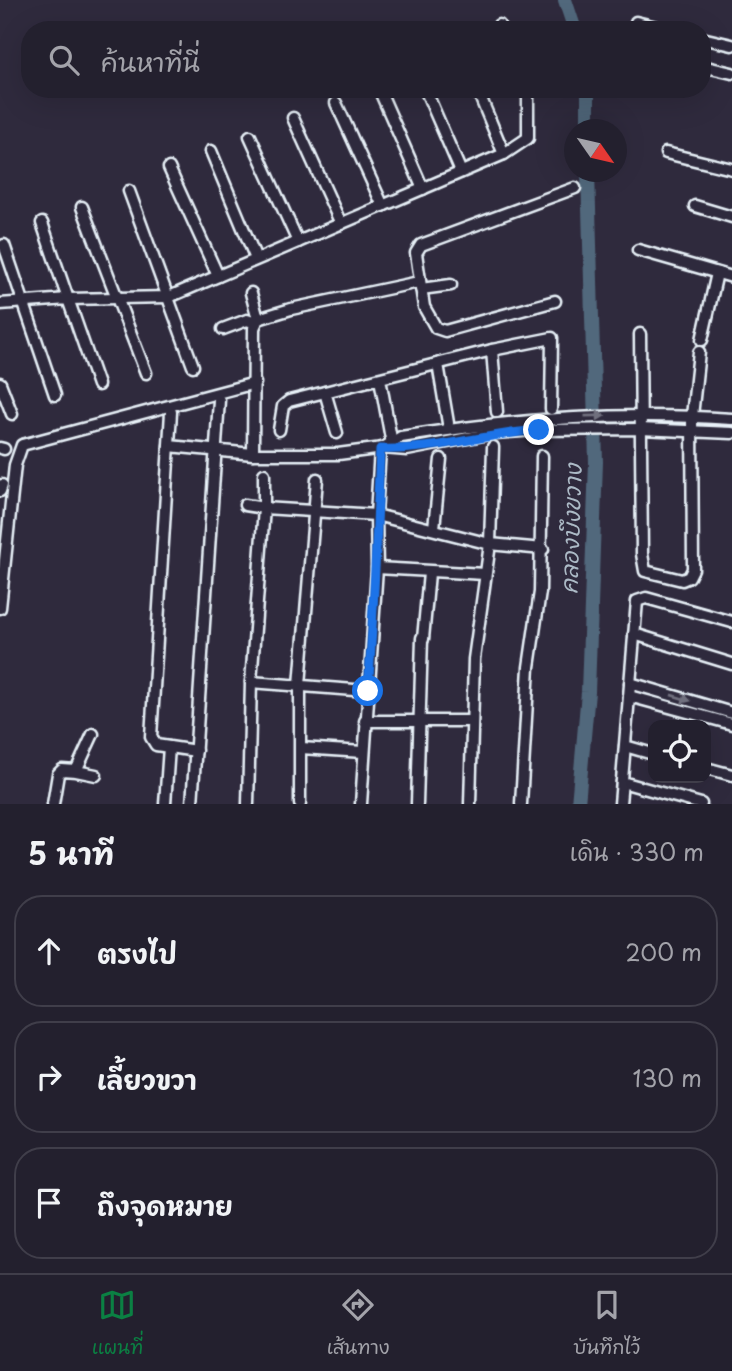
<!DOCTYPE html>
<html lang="th">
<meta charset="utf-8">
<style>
body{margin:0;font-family:"Playpen Sans","Playpen Sans Thai",sans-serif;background:#2f2d3a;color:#f1f3f6}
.controls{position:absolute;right:21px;bottom:21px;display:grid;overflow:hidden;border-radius:14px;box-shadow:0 7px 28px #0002}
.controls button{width:63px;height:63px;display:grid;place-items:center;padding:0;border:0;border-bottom:2px solid #403e4a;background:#23202e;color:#f1f3f6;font:35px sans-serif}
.compass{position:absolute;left:564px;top:119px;width:63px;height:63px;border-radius:50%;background:#23202e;box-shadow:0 7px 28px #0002;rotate:124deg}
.stop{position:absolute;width:21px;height:21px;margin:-16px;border:5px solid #1a73e8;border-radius:50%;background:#fff}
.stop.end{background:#1a73e8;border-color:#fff;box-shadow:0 2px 7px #0008}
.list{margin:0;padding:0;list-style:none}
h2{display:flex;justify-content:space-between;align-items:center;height:91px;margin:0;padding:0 28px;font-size:30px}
h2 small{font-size:23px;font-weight:400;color:#a3a3aa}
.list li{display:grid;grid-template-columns:46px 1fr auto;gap:21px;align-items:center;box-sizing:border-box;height:112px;margin:0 14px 14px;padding:0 14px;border:2px solid #403e4a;border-radius:28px}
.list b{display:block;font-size:26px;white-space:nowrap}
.list em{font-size:23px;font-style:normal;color:#a3a3aa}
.icon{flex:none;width:38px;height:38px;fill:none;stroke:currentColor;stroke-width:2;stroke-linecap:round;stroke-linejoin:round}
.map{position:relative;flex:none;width:732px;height:804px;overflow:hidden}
.search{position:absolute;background:#23202e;box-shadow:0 7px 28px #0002;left:21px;right:21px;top:21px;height:77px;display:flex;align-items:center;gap:18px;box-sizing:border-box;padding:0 24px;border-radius:28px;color:#a3a3aa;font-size:26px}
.sheet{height:469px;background:#23202e}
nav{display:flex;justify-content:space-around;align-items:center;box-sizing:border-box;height:98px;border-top:2px solid #403e4a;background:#23202e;font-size:19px;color:#a3a3aa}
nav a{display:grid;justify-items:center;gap:4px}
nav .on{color:#0b8043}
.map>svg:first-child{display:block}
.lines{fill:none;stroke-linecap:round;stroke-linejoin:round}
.river{stroke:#51687c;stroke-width:14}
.street-casing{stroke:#e8f1f8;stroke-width:15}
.street{stroke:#2f2a3d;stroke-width:10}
.oneway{fill:#70707e}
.route{stroke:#1a73e8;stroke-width:9}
.labels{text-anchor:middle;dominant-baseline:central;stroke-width:6;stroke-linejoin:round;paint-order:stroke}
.water-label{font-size:23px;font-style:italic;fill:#acbac6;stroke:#2f2a3d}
</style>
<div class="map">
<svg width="732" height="804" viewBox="0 0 732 804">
<rect width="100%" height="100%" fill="#2f2a3d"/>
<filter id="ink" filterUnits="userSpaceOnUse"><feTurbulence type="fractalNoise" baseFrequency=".0143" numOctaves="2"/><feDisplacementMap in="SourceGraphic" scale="14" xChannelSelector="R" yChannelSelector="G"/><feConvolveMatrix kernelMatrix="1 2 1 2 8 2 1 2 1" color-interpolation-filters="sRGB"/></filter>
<g filter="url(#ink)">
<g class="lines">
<!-- river -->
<g class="river">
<path d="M565,0L575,30"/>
<path d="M588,130V89"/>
<path d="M578,804L588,692L596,462L588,172"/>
</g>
<defs>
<g id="street">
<path d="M636,22L669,30"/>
<path d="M499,25L501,30"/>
<path d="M702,38L732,45"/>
<path d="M702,66L732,73"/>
<path d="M379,89L423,189"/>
<path d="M425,89L461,172"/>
<path d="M477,89L504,154"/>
<path d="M336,103L383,206"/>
<path d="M293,118L341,224"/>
<path d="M250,136L298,242"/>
<path d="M211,151L256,259"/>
<path d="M666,153L732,169"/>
<path d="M169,168L218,276"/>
<path d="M129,191L193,366"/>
<path d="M695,206L732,217"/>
<path d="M82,207L146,373"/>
<path d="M42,223L68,299L169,297L504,154L528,138V97L525,89"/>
<path d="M4,245L55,395"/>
<path d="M638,250L732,277"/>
<path d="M421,289L451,285"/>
<path d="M251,293L258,319"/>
<path d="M555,301L445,331L436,328L424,307L416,253L421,245L575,188"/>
<path d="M0,304L68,299L98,385"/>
<path d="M223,329L247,320L256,323"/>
<path d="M640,334L642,554L645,571L682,580L689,577L693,569L692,416L699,352"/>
<path d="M702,340L717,273"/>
<path d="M492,350L497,412"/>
<path d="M438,364L448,423"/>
<path d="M380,379L392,444"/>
<path d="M0,383L12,414"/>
<path d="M325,392L337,433"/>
<path d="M171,412L151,737L156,745L196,751"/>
<path d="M279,430L283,406L289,401L492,350L552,338L551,409"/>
<path d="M169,446L253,454H338L383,448L407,450L494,433L539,430L640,429L732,433"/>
<path d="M0,448L4,449"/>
<path d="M383,448L401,437C511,419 620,411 732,419"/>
<path d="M253,454L254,328L258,319L291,309L419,282"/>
<path d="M264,474V508L376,515L490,544L543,549"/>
<path d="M0,491L2,485"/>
<path d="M245,505L264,508L251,682L248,804"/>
<path d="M434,528L441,459"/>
<path d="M377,568L485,574"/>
<path d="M0,608L15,465L22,445L255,383"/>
<path d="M634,634L732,664"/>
<path d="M423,639L429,573"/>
<path d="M251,682L367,691"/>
<path d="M630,683L732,713"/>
<path d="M629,696L732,724"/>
<path d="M365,721H471"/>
<path d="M625,746L653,754"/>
<path d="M301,748L363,752"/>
<path d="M706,768L732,775"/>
<path d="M76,771L96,775"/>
<path d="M622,782L701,804"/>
<path d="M53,804L58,774L62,770L76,771L93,734"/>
<path d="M165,804L169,747"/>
<path d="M192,804L219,400"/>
<path d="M300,804V685L317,479"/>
<path d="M361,804L377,568L376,515L380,449"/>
<path d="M417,804L422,638"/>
<path d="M470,804L474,659L490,544L493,447"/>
<path d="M521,804L529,667L540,592L542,456"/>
<path d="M620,804L637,601L646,598L732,622"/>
</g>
</defs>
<!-- street casing -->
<use href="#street" class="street-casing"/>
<!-- street -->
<use href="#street" class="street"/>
</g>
<!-- one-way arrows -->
<defs><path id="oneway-solid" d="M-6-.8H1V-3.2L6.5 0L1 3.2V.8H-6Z" transform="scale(1.75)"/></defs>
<g class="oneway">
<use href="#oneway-solid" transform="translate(595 416) rotate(-1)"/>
<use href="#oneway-solid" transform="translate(681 698) rotate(17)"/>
</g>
</g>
<g class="lines" filter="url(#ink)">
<!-- route -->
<path class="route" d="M368,691C374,610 377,530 380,449C432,451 485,434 539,430"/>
</g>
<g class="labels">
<!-- water labels -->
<g class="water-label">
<text transform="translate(570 529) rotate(-88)">คลองบึงขวาง</text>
</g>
</g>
</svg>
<div class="controls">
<button><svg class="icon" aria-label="locate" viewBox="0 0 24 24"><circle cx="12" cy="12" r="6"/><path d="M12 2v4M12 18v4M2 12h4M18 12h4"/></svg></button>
</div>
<svg class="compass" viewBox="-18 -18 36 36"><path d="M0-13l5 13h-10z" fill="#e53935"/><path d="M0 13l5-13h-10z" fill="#a3a3aa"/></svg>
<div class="stop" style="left:368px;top:691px"></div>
<div class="stop end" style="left:539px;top:430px"></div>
<div class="search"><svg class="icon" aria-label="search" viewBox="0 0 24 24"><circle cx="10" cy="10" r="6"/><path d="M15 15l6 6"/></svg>ค้นหาที่นี่</div>
</div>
<section class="sheet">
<h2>5 นาที<small>เดิน · 330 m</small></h2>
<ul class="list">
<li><svg class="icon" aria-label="ahead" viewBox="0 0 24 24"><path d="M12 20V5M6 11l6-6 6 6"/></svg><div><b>ตรงไป</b></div><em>200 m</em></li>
<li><svg class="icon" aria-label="right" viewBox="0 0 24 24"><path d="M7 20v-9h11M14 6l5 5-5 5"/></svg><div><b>เลี้ยวขวา</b></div><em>130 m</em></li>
<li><svg class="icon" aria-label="arrive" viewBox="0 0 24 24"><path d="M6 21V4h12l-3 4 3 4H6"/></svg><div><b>ถึงจุดหมาย</b></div></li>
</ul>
</section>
<nav>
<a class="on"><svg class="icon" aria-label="map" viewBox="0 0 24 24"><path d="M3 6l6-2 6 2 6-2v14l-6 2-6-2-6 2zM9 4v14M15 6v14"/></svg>แผนที่</a>
<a><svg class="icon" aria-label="directions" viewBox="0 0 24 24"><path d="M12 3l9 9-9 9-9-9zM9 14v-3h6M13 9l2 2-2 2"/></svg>เส้นทาง</a>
<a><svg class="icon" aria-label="saved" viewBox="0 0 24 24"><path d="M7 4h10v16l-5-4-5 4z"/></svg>บันทึกไว้</a>
</nav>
